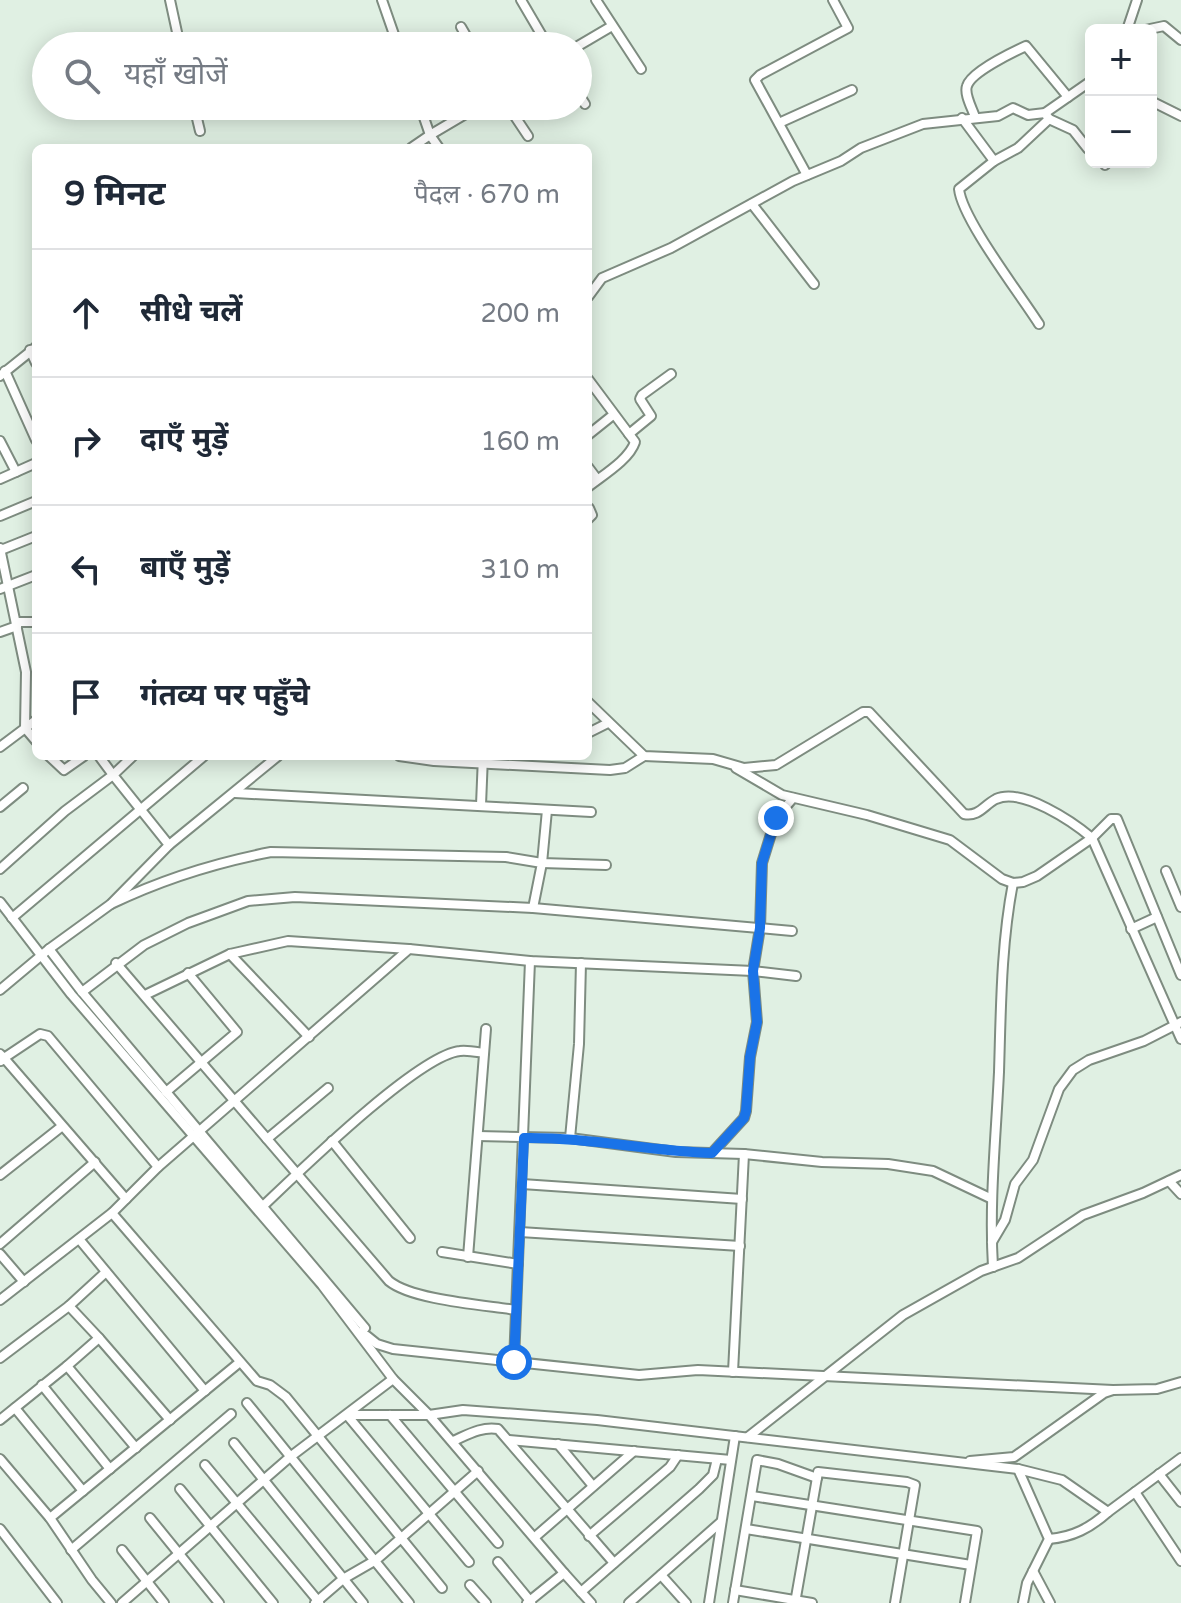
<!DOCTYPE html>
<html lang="hi">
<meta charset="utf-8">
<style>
body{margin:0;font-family:"Varela Round","Noto Sans Devanagari",sans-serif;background:#f2f2f3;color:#1f2937}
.controls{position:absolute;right:24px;top:24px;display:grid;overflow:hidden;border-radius:12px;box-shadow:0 4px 20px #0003}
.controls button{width:72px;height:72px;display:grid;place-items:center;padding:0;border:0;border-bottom:2px solid #e0e1e3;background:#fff;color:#1f2937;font:40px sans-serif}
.stop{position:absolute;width:24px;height:24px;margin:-18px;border:6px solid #1a73e8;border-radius:50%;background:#fff}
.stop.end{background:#1a73e8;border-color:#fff;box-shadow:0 2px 8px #0008}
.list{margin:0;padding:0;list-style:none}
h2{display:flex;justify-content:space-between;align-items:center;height:104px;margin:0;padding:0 32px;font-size:34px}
h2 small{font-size:26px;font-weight:400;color:#747a83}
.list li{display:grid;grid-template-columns:52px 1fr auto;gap:24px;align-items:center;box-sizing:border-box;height:128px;padding:0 32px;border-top:2px solid #e0e1e3}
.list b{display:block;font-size:30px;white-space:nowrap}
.list em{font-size:26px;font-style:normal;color:#747a83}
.icon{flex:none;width:44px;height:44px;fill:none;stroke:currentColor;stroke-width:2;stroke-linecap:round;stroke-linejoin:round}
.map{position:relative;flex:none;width:1181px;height:1603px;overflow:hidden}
.search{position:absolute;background:#fff;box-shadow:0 4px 20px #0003;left:32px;top:32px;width:560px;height:88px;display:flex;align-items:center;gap:20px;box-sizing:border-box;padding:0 28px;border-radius:44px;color:#747a83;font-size:30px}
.panel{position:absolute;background:#fff;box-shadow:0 4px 20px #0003;left:32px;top:144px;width:560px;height:616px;border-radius:12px}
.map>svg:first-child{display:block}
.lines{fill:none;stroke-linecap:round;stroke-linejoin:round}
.street-casing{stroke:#7e8c80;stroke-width:12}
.street{stroke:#fff;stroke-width:8}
.route{stroke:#1a73e8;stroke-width:10}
</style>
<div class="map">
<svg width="1181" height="1603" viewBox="0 0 1181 1603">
<rect width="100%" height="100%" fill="#e0f0e3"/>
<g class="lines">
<defs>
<g id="street">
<path d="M170,0L180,46"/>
<path d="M382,0L398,46"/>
<path d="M521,0L548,46"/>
<path d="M596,0L641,69"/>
<path d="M461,27L472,46"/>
<path d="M1127,30L1137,0"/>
<path d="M1145,30L1164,26L1181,40"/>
<path d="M578,46L612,26"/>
<path d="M578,93L585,104"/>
<path d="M1151,101L1181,116"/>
<path d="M194,106L200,131"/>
<path d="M420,106L430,135L479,106"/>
<path d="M508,106L528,136"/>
<path d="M975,117C972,108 964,94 967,86C971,72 1013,52 1026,46L1068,97"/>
<path d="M962,118L994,161"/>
<path d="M1049,119L1073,130L1088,149"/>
<path d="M779,123L852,90"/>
<path d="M411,148L430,135L439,148"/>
<path d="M1105,165L1108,162"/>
<path d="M807,175L755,80L760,75L848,28L833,0"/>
<path d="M752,204L814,284"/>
<path d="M588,297L602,278L671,248L793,181L841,161L861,148L923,124L998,116L1013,108L1028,115L1045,113L1091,81"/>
<path d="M1039,324C1020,294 962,219 959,189L994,161L1018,148L1049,119L1045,113"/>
<path d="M30,350L36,363"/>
<path d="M5,371L36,440"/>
<path d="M0,376L36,347"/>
<path d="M588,379L635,442C629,460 603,475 588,487"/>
<path d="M629,434L651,416L640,399L642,395L671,374"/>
<path d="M588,435L613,415"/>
<path d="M0,441L16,472"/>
<path d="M588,467L597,479"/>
<path d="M0,479L36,463"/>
<path d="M0,516L36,501"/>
<path d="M588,519L592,515L589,508"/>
<path d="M0,548L26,672L25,728L36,741"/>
<path d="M1,550L36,536"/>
<path d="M0,589L36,575"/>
<path d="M16,622H36"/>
<path d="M0,632L17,626"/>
<path d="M588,702L644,756L713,759L744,768L776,765L863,712H869L964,814C979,817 984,805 996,799C1022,787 1073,822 1092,838L1111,819H1117L1181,975"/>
<path d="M588,733L608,723"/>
<path d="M0,747L36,720"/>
<path d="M49,756L64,770L84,756"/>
<path d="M399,756L434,761L610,770L625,768L644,756"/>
<path d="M736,768L782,795L867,815L950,840L1002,879L1013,883L1023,882L1037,876L1092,838L1181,1039"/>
<path d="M235,793L591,812"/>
<path d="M481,805L483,756"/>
<path d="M0,807L23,788"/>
<path d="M547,810L542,863L606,865"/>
<path d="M169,845L278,756"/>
<path d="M0,869L65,811L113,775L99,756"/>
<path d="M1166,871L1181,907"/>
<path d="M0,902L71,994L322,1285L393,1379L429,1415L564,1573"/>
<path d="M533,908L792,931"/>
<path d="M12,918L204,756"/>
<path d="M1131,929L1157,917"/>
<path d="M49,949L82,992L365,1328L361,1333"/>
<path d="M230,954L309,1037"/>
<path d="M116,963L389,1281C412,1300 484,1305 516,1310"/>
<path d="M0,990L49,949L111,904L169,845L113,775L133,756"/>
<path d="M82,992L144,945L188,923L248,901L295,897L533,908L542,863L506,857L271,852C214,863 163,879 111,904"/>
<path d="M145,995L230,954L288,941L409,949"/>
<path d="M0,1054L4,1058L40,1034L48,1036L158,1167"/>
<path d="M1,1061L4,1058L126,1199"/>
<path d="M166,1092L237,1032L188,973"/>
<path d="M478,1136L570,1138L676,1152L744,1154L822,1162L888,1164L933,1171L990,1198"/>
<path d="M570,1138L579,1044L581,963"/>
<path d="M267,1139L328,1088"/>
<path d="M332,1141L410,1238"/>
<path d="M712,1153L744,1118L746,1111L750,1057L757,1022L753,971L760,928L762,863L776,818L793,798"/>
<path d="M0,1175L61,1127"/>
<path d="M1169,1181L1181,1194"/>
<path d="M522,1184L742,1199"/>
<path d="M262,1207C297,1174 418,1055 460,1051C467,1050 477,1052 484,1053"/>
<path d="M112,1213L257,1381L270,1385L286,1397L442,1588"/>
<path d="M520,1232L740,1246"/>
<path d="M79,1239L205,1391"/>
<path d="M992,1242L1005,1220L1015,1184L1033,1160L1059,1089L1073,1070L1089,1060L1144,1041L1181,1022"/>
<path d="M0,1244L95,1162"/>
<path d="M442,1252L518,1264"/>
<path d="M0,1254L24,1282"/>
<path d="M468,1257L486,1029"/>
<path d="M993,1267C989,1201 996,1137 999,1072C1001,1008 1001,945 1013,883"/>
<path d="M0,1300L112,1213L158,1167L409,949L530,961L753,971L796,976"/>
<path d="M69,1306L99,1338L67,1366L136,1448"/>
<path d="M367,1336L377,1344L393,1349L639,1375L698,1370L1113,1390"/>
<path d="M99,1338L170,1420"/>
<path d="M0,1358L69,1306L106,1272"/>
<path d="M514,1362L530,961"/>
<path d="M733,1372L744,1154"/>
<path d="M42,1385L110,1469"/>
<path d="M247,1403L409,1603"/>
<path d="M15,1408L83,1491"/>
<path d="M347,1415H429L463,1410L597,1420L1018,1469L1062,1480L1108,1512L1181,1458"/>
<path d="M347,1415L469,1562"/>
<path d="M390,1415L498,1543"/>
<path d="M0,1420L67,1366"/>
<path d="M748,1437L903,1315L981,1271L1018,1258L1083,1215L1143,1193L1181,1175"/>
<path d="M509,1440L731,1460"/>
<path d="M453,1441C467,1435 482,1426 498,1429L614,1563"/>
<path d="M234,1443L363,1603"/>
<path d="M558,1444L593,1486"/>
<path d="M0,1459L50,1518L92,1580L111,1603"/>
<path d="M970,1461L1014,1457L1104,1393L1113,1390L1157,1389L1181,1382"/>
<path d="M205,1465L319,1602"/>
<path d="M1018,1469L1049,1539L1027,1583L1023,1603"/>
<path d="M1159,1474L1181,1502"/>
<path d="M180,1489L273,1603"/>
<path d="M1135,1492L1181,1561"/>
<path d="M752,1496L977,1531L965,1603"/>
<path d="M50,1518L240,1362"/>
<path d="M150,1518L219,1603"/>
<path d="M0,1529L57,1603"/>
<path d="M746,1529L971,1565"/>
<path d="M589,1536L670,1467L678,1455"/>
<path d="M535,1537L634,1451"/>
<path d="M1049,1539C1073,1537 1090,1528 1108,1512"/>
<path d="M71,1550L231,1414"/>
<path d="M122,1550L164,1603"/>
<path d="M498,1562L531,1602"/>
<path d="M1033,1571L1050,1603"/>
<path d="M661,1575L686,1603"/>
<path d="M470,1585L486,1603"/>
<path d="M735,1590L812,1603"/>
<path d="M581,1592L699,1489L713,1475L717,1459"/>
<path d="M122,1603L290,1457L393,1379"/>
<path d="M315,1603L343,1579L376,1560L478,1471"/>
<path d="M527,1603L564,1573L591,1603"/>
<path d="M629,1603L721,1522"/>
<path d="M709,1603L735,1436"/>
<path d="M733,1603L757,1460L778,1464L817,1478"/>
<path d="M795,1603L818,1472L907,1482L915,1485L895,1603"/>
</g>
</defs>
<!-- street casing -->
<use href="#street" class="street-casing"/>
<!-- street -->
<use href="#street" class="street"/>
</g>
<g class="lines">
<!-- route -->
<path class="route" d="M514,1362L524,1138C587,1137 648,1151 712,1153L744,1118L746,1111L750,1057L757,1022L753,971L760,928L762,863L776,818"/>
</g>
</svg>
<div class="controls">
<button>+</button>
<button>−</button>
</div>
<div class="stop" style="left:514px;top:1362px"></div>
<div class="stop end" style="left:776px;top:818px"></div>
<div class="search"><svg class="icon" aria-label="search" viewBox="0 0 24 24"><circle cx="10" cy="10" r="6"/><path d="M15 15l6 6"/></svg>यहाँ खोजें</div>
<section class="panel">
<h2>9 मिनट<small>पैदल · 670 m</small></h2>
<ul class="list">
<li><svg class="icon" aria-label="ahead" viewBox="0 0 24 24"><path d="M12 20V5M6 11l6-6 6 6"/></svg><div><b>सीधे चलें</b></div><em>200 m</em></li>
<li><svg class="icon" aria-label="right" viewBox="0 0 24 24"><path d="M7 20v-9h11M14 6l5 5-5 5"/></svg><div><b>दाएँ मुड़ें</b></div><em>160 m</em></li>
<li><svg class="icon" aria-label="left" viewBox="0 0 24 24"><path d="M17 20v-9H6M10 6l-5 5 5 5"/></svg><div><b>बाएँ मुड़ें</b></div><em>310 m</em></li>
<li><svg class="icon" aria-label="arrive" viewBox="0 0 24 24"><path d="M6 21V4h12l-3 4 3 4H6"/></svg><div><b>गंतव्य पर पहुँचे</b></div></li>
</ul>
</section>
</div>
